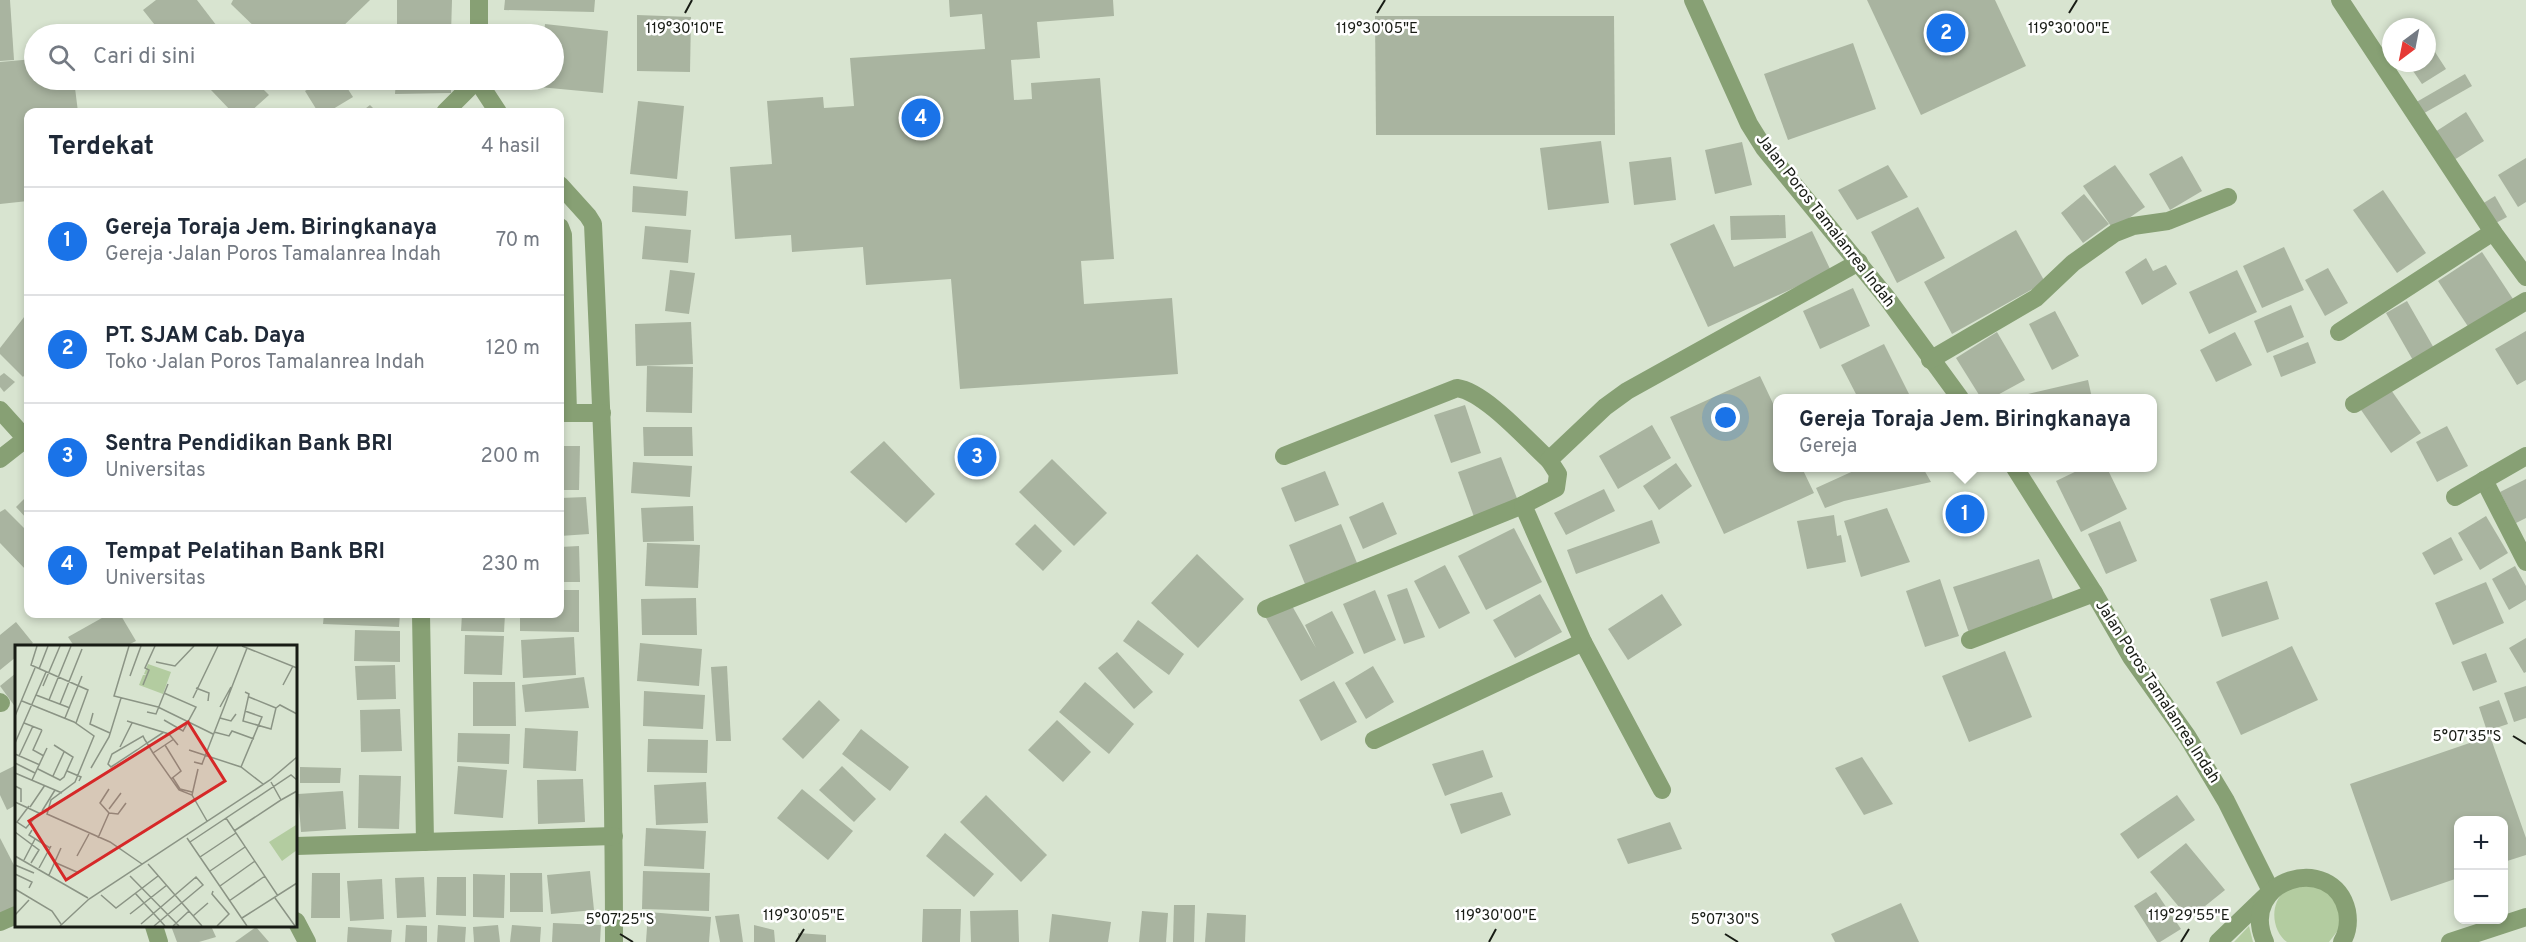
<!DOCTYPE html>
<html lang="id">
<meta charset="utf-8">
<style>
body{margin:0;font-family:Overpass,sans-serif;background:#f2f2f3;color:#1f2937}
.controls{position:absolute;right:18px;bottom:18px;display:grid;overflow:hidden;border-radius:12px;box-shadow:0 3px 9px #0003}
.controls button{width:54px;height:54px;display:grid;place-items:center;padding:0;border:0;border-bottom:2px solid #e0e1e3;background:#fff;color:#1f2937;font:30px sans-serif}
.compass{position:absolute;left:2382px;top:18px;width:54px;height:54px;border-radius:50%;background:#fff;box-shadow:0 3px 9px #0003;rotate:212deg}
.you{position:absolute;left:1726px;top:418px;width:21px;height:21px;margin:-15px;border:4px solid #fff;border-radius:50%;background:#1a73e8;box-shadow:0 0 0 9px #1a73e833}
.badge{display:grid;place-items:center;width:39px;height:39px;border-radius:50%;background:#1a73e8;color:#fff;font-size:20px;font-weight:700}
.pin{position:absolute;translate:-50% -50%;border:3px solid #fff;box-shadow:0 2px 6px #0006}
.popup{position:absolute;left:1773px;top:394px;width:384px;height:78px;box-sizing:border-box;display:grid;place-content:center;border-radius:12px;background:#fff;filter:drop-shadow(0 2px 4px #0005);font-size:20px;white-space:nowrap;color:#747a83}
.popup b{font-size:22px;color:#1f2937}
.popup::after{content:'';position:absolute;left:50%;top:100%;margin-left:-12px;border:12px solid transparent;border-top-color:#fff}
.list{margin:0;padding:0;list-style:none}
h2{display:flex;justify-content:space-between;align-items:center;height:78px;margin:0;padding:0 24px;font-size:26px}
h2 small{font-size:20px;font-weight:400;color:#747a83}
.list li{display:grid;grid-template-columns:39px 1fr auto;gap:18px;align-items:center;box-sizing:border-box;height:108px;padding:0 24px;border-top:2px solid #e0e1e3}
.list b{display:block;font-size:22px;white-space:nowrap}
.list p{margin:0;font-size:20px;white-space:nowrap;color:#747a83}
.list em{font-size:20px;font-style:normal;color:#747a83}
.icon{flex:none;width:33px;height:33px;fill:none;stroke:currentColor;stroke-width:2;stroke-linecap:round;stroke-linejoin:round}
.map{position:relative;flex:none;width:2526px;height:942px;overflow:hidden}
.search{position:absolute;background:#fff;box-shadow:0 3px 9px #0003;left:24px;top:24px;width:540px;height:66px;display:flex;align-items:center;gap:15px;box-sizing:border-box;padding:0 21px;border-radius:33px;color:#747a83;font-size:22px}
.panel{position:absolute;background:#fff;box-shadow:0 3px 9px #0003;left:24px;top:108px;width:540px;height:510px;border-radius:12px}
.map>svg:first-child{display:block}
.green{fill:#b3cca0}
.building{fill:#a9b4a0}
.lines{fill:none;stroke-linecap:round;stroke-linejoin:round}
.minor{stroke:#87a074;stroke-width:18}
.ticks{fill:none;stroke:#181c15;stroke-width:2}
.labels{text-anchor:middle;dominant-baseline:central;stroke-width:5;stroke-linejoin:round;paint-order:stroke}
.street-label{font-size:16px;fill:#181c15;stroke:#fff}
.inset-road{fill:none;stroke:#8b9485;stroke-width:1.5}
.view{fill:#d62828;fill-opacity:0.15;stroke:#d62828;stroke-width:3}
.inset-edge{fill:none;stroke:#181c15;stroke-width:3}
.ticks-label{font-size:15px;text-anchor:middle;fill:#181c15;stroke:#fff;stroke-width:5;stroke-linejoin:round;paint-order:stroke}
</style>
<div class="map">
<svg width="2526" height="942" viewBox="0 0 2526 942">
<rect width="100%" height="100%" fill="#d8e4d0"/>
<!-- green -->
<g class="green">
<path d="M2317,883L2341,906L2339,929L2329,942H2287C2272,931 2269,904 2285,891C2292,886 2308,885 2317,883Z"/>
<path d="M2249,926L2253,942H2234Z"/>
</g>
<!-- building -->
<g class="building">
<path d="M0,0H10L14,60L0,61Z"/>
<path d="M156,0H197L223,34H162L143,10Z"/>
<path d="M233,0H370L335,34H262L231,4Z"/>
<path d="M397,0H452L451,34H397Z"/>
<path d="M505,0H595L594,12L504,10Z"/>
<path d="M949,0H1113L1114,16L1037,22L1040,58L1011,60L1014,100L1032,99L1031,83L1100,78L1114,259L1081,261L1084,304L1172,298L1178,374L960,389L951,279L866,285L863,247L792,252L791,235L735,239L730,167L772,164L767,101L823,97L824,108L854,106L850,58L985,49L982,14L950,17Z"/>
<path d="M1867,0H1995L2026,66L1921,115Z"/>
<path d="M637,15L691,17L690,72L637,71Z"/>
<path d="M1375,16H1614L1615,135H1376Z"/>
<path d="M545,24L608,31L603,93L539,87L540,80H554V34H544Z"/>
<path d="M1853,43L1876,109L1788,140L1764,74Z"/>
<path d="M2435,52L2446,69L2422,84L2411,68L2418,63H2427V57Z"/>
<path d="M34,59V80H74L78,112H28V201L0,204V62Z"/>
<path d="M2465,74L2472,86L2419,116L2413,104Z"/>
<path d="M222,80H254L269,95L250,112H232L211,90Z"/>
<path d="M324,80H342L353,97L328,112H318L305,91Z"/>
<path d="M355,80H379L362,90Z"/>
<path d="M396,80H451V93L395,94Z"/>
<path d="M638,101L684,106L677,179L630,174Z"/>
<path d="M370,105L377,112H361Z"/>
<path d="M2466,112L2484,141L2454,160L2435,132Z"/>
<path d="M1601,141L1609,203L1548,210L1540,148Z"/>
<path d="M1742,142L1752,185L1715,194L1705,150Z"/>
<path d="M2182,156L2202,191L2170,210L2149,174Z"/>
<path d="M1671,157L1676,200L1634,205L1629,162Z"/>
<path d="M2526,158V202L2518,207L2498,175Z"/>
<path d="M1888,165L1908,197L1857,220L1838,190Z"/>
<path d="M2115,165L2145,207L2113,229L2083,186Z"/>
<path d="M633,186L688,191L686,216L632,212Z"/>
<path d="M2383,190L2426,253L2397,273L2353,210Z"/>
<path d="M2084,194L2109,224L2083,243L2061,213Z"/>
<path d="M2495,196L2507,217L2494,224L2482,204Z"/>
<path d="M1918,207L1945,258L1897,283L1871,232Z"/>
<path d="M1785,215L1786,238L1731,240L1730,216Z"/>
<path d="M1714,224L1734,267L1812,231L1831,271L1708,327L1670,244Z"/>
<path d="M645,226L691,230L688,263L642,259Z"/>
<path d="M2016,230L2045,282L1952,334L1924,282Z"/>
<path d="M2284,247L2304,290L2262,308L2243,266Z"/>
<path d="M2482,252L2515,302L2471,331L2438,281Z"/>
<path d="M2146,258L2153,271L2166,265L2177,284L2142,305L2125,272Z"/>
<path d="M2328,268L2348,303L2325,316L2305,280Z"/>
<path d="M670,270L695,273L689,314L665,311Z"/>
<path d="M2237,270L2257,312L2209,334L2189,292Z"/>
<path d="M1853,288L1870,326L1820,349L1803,311Z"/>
<path d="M2407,301L2435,350L2414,362L2386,313Z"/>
<path d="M2291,305L2304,337L2267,353L2254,321Z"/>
<path d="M2055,311L2079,356L2052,370L2029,324Z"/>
<path d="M28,312V371L23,377L0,354V348Z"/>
<path d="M691,322L693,364L636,366L635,324Z"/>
<path d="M2526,331V380L2517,385L2495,349Z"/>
<path d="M1997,332L2025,380L1992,398H1981L1956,358Z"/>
<path d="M2235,332L2252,365L2216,382L2200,350Z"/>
<path d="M2308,342L2316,363L2281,377L2273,356Z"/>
<path d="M1884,344L1910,396L1904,398H1858L1841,365Z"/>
<path d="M647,366L693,367L692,413L646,412Z"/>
<path d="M4,373L15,382L4,392L0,387V376Z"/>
<path d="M1760,376L1778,414V468H1802L1814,493L1724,534L1670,417Z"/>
<path d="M2088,380L2092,398H2029L2028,394Z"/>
<path d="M2389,387L2421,433L2391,453L2359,407Z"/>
<path d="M1465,405L1481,453L1451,463L1434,415Z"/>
<path d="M1652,425L1671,458L1618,489L1599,456Z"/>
<path d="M2447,426L2468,466L2437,482L2416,442Z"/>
<path d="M643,427H692L693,456H644Z"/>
<path d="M884,441L935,494L906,523L850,472Z"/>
<path d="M560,446H580L579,490H560Z"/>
<path d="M1501,457L1518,501L1474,517L1458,472Z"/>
<path d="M1052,459L1107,513L1074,546L1019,492Z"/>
<path d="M633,462L692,466L690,497L631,493Z"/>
<path d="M1676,463L1692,486L1659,510L1643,486Z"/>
<path d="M1860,468H1923L1931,482L1844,501L1825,508L1816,488Z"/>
<path d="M2083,468H2107L2127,509L2081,532L2056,481Z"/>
<path d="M1325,471L1339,505L1295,522L1281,488Z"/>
<path d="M2526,479V518L2516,523L2500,492Z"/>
<path d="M1604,489L1615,511L1566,535L1554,513Z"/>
<path d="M28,495V520L16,507Z"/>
<path d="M586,497L589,534L560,536V498Z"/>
<path d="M1383,502L1397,534L1363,549L1349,517Z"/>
<path d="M693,506L694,541L643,542L641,508Z"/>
<path d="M1887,508L1910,562L1861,577L1844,521Z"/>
<path d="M5,509L28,532V572L0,543V512Z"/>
<path d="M1834,515L1837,536L1841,535L1846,562L1807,569L1797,521Z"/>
<path d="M2486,516L2508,553L2480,570L2458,533Z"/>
<path d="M1652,520L1660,543L1576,574L1567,550Z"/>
<path d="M2120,521L2137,561L2106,574L2088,534Z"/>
<path d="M1035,524L1062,551L1043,571L1015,544Z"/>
<path d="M1341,524L1357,563L1305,584L1289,545Z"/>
<path d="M1514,528L1542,582L1486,610L1458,556Z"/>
<path d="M2451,537L2463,560L2434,575L2422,553Z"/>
<path d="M647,543L700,545L698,588L645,586Z"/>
<path d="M579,546L580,582H560V547Z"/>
<path d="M1197,554L1244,599L1198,648L1151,603Z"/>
<path d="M2039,559L2055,605L1969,633L1953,587Z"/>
<path d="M1445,565L1470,613L1439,629L1414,581Z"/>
<path d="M2515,566L2526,586V600L2509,610L2492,579Z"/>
<path d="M1940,579L1959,636L1925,647L1906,591Z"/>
<path d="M2267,581L2279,619L2222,637L2210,599Z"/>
<path d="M2486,582L2504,623L2453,645L2435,603Z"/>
<path d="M1407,588L1425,637L1404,644L1387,595Z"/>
<path d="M560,590H579V632L520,631V614H560Z"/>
<path d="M1375,590L1396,640L1364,654L1343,604Z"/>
<path d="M1540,594L1562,632L1515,658L1493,620Z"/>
<path d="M1662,594L1682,625L1628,660L1608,629Z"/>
<path d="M696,598L697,635H642L641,599Z"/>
<path d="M1291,604L1316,648L1305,625L1332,611L1354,653L1301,681L1266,618Z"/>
<path d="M109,614H120L136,641L126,646H74L68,637Z"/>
<path d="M324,614H400L399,627L323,624Z"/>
<path d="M462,614H505L504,632L461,631Z"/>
<path d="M1138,620L1184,654L1169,675L1123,641Z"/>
<path d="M16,622L33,643L29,646H16V657L0,670V635Z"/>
<path d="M355,630L400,631V662L354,661Z"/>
<path d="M465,635L504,636L502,675L464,674Z"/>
<path d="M574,637L576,675L523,678L521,640Z"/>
<path d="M2526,638V672L2524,673L2509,648Z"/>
<path d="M640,643L702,649L699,686L637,681Z"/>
<path d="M2292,646L2318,700L2241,735L2216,682Z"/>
<path d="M2005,651L2032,717L1969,742L1942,676Z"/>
<path d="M1117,652L1153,692L1134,709L1098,668Z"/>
<path d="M2486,653L2497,682L2473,691L2461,662Z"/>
<path d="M395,665L396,699L357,700L355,666Z"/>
<path d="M727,666L731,741H716L711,667Z"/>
<path d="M1373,666L1394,702L1366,719L1345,683Z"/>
<path d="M16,673V708L0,686Z"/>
<path d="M584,677L589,708L525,712L522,685Z"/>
<path d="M1334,681L1357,722L1321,741L1299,700Z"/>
<path d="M473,682H515L516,726H473Z"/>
<path d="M1085,682L1134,724L1109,754L1059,712Z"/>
<path d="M2526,686V718L2514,722L2504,693Z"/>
<path d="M644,691L705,695L703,729L643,726Z"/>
<path d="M819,700L840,720L803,759L782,739Z"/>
<path d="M2499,700L2508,724L2487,731L2479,707Z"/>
<path d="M400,709L402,751L361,752L360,710Z"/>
<path d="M1057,720L1091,752L1063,782L1028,750Z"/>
<path d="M525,728L578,731L576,771L523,768Z"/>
<path d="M861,729L909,767L890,791L842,754Z"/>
<path d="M458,733L510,734L509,764L457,762Z"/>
<path d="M2490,736L2526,838V855L2504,862V820H2458V878L2391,901L2350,784Z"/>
<path d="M648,739L708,740L707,773L647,772Z"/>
<path d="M1483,750L1493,777L1445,796L1432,764Z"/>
<path d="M1862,757L1893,804L1864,815L1835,768Z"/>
<path d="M16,765V805L7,810L0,795V773Z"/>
<path d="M458,766L507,770L503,818L454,814Z"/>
<path d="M842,766L876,799L854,822L819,790Z"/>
<path d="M300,767L341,768L340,783H300Z"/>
<path d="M359,775L401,776L399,829L358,828Z"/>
<path d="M583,779L585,822L538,824L537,780Z"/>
<path d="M706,782L708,823L656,825L654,785Z"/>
<path d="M802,789L853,831L828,860L777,818Z"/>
<path d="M343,791L346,829L301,832L298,794Z"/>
<path d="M1502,792L1511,815L1461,834L1450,804Z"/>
<path d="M986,795L1047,855L1021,882L960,822Z"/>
<path d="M2177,795L2195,820L2138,859L2120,834Z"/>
<path d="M1670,822L1682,849L1628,864L1617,839Z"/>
<path d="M646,828L706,831L704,869L644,866Z"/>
<path d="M945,833L994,874L974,897L926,856Z"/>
<path d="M0,838L16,869V908L0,916Z"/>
<path d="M2186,843L2225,890L2189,919L2150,872Z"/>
<path d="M590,871L594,910L551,914L547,875Z"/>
<path d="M643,871L710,873L709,911L642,909Z"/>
<path d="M312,873H340V918H311Z"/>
<path d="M510,873H542L543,912H510Z"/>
<path d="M473,874L505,875L504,918L473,917Z"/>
<path d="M424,877L426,917L397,918L395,878Z"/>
<path d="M437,877H466V916L436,915Z"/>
<path d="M382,879L384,919L350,921L347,881Z"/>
<path d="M2156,892L2181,929L2160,942H2157L2134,906Z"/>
<path d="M1901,903L1919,942H1835L1831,934Z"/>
<path d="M1174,905H1195L1194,942H1173Z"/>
<path d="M923,909H961L960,942H922Z"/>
<path d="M1018,910L1019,942H971L970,911Z"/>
<path d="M1142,911L1168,913L1166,942H1139Z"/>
<path d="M648,912L711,917L709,942H646Z"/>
<path d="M1207,913L1246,915L1245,942H1205Z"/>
<path d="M739,914L743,942H720L715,916Z"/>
<path d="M1052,914L1111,922L1108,942H1049Z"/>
<path d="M553,923L601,925L600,942H552Z"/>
<path d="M406,925L427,926V942H405Z"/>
<path d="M438,925L466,927L465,942H437Z"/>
<path d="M498,925L500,942H474L473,927Z"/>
<path d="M512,925L541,927L540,942H510Z"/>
<path d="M754,925L774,930L775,942H754Z"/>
<path d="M171,926H211L216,937L199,942H177Z"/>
<path d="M256,927L269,942H235Z"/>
<path d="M348,927L392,930L391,942H347Z"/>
<path d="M798,933L826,935V942H798Z"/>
</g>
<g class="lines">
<!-- minor -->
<g class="minor">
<path d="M1693,0L1749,124L1764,148L1887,298L1960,398"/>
<path d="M2340,0L2493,232L2526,277"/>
<path d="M479,34V0"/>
<path d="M477,80L498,112"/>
<path d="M445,112L477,80"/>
<path d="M560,185L588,216L593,224C604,463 614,703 614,942"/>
<path d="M560,227L563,235L568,413"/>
<path d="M2339,332L2493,232"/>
<path d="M1930,360L2036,298L2073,263L2115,233L2133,226L2168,221L2228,197"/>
<path d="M2354,404L2526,301"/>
<path d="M0,410L28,441"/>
<path d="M560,413H602"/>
<path d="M1284,456L1457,388C1485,392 1527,440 1549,460"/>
<path d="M0,459L28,437"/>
<path d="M2015,468L2094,593L2131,657L2187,736L2226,801L2271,891L2218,942"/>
<path d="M2484,480L2526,562"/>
<path d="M2455,497L2526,456"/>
<path d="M1266,609L1523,505"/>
<path d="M421,614L425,842"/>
<path d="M1970,640L2094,593"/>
<path d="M1583,642L1662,790"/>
<path d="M0,702L1,703"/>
<path d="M1374,740L1583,642L1523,505L1556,488L1558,474L1549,460L1605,407L1627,391L1859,262"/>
<path d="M296,846L614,836"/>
<path d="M296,921L307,942"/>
<path d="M0,922L16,915"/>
<path d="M154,926L159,942"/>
<path d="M2265,942C2237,879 2333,851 2347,911C2349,922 2348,932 2342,942"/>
<path d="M2450,942L2526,917"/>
</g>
</g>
<!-- ticks -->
<path class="ticks" d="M685,13L692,0M1377,13L1385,0M2069,13L2077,0M2513,736L2526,744M620,934L633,942M1725,934L1738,942M796,942L804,929M1489,942L1496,929M2181,942L2189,929"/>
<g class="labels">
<!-- street labels -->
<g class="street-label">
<text transform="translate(1825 221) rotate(52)">Jalan Poros Tamalanrea Indah</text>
<text transform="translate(2157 692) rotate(57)">Jalan Poros Tamalanrea Indah</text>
</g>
</g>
<!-- overview -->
<g transform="translate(15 645)">
<rect width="282" height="282" fill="#d8e4d0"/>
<path d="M133,19L156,27L148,49L124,40L128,30H132L129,29ZM281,180L282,205L267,216L254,197Z" fill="#b3cca0"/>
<path class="inset-road" d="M22,1L16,20L73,45L61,78M114,1L99,51L143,62L198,89M227,1L282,23M141,17L160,21L179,1M24,24L33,1M115,31L126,1M128,40L134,25L130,23L140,1M268,40L278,21M28,41L45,1M181,43L194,48L193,56M230,47L234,49L228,76L256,84L261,63L234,52M21,50L55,63M178,53L203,1M34,55L56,1M7,56L59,77L79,91L60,137L36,155L32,169L95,197L127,219M45,59L67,4M205,62L216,42M261,63L265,60L282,69M132,67L141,69L153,39M78,68L75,79L95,88M0,71L20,23M50,73L67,31M205,73L216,76L221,69M149,75L168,86L181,62L149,48M112,76L154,89L163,100M9,78L27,85M27,85L18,105L29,111M149,87L132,98L122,105L96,122L93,119L97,109L128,91L130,95L132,98L138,108L164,145L177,150L192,176M199,87L214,91L217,86L239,94M0,98L31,27M150,100L166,126L156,134M105,102L117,78M174,105L226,122L248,139M138,108L159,94M0,109L25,120M4,111L18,81M179,117L187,119L232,3M0,118L20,128M226,122L247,72L230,66M76,123L94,92L106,53M23,124L45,135L49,132L58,112L39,100M52,126L66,132L64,136M0,128L47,148M38,131L49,107M158,133L165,144L177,147M17,135L32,103M0,141L6,144V157M177,150L183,124M266,155L282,146M0,157L26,169M14,161L2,177L11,183L23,169M15,162L30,140M94,164L106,148M27,166L40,145M94,168L103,169L111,158M211,173L263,251M17,185L14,190L35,203M219,186L266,155L256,137M0,187L24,205L16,218M83,193L94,168L85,158L94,144M172,193L232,281M175,197L276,130L282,135M0,211L73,253M62,211L74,189M185,212L221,188M9,215L20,194M39,217L64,228M133,219L187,281M0,220L19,228M24,223L36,201M195,226L230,202M0,229L17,237L14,243M34,230L46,203M115,231L164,281M205,241L240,216M0,244L37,266L46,279M198,246L197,249L214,269L202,281M120,248L150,281M86,250L101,263L143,231M260,253L280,281M214,256L250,231M115,269L152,240M0,270L14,255M178,271L193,258M227,273L282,238M126,279L181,232L188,240L139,281M45,281L74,254L255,135L282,112M158,281L174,266"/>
<path class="view" d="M173,77L210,136L51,235L14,176Z"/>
<rect width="282" height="282" class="inset-edge"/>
</g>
<g class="ticks-label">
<text x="685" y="33">119°30'10"E</text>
<text x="1377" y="33">119°30'05"E</text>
<text x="2069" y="33">119°30'00"E</text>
<text x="2467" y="741">5°07'35"S</text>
<text x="804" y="920">119°30'05"E</text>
<text x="1496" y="920">119°30'00"E</text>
<text x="2189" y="920">119°29'55"E</text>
<text x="620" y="924">5°07'25"S</text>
<text x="1725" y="924">5°07'30"S</text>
</g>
</svg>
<div class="controls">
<button>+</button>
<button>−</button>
</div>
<svg class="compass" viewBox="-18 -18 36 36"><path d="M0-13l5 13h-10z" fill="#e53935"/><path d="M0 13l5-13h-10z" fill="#747a83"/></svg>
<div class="you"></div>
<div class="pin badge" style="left:1965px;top:514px">1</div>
<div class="popup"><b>Gereja Toraja Jem. Biringkanaya</b>Gereja</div>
<div class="pin badge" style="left:1946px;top:33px">2</div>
<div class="pin badge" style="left:977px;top:457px">3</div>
<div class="pin badge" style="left:921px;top:118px">4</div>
<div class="search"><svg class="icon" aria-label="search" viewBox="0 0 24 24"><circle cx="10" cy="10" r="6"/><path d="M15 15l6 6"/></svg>Cari di sini</div>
<section class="panel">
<h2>Terdekat<small>4 hasil</small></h2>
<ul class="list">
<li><span class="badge">1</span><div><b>Gereja Toraja Jem. Biringkanaya</b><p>Gereja · Jalan Poros Tamalanrea Indah</p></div><em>70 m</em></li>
<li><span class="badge">2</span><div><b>PT. SJAM Cab. Daya</b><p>Toko · Jalan Poros Tamalanrea Indah</p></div><em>120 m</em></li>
<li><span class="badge">3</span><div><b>Sentra Pendidikan Bank BRI</b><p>Universitas</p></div><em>200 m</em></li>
<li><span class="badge">4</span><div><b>Tempat Pelatihan Bank BRI</b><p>Universitas</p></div><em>230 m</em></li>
</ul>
</section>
</div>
